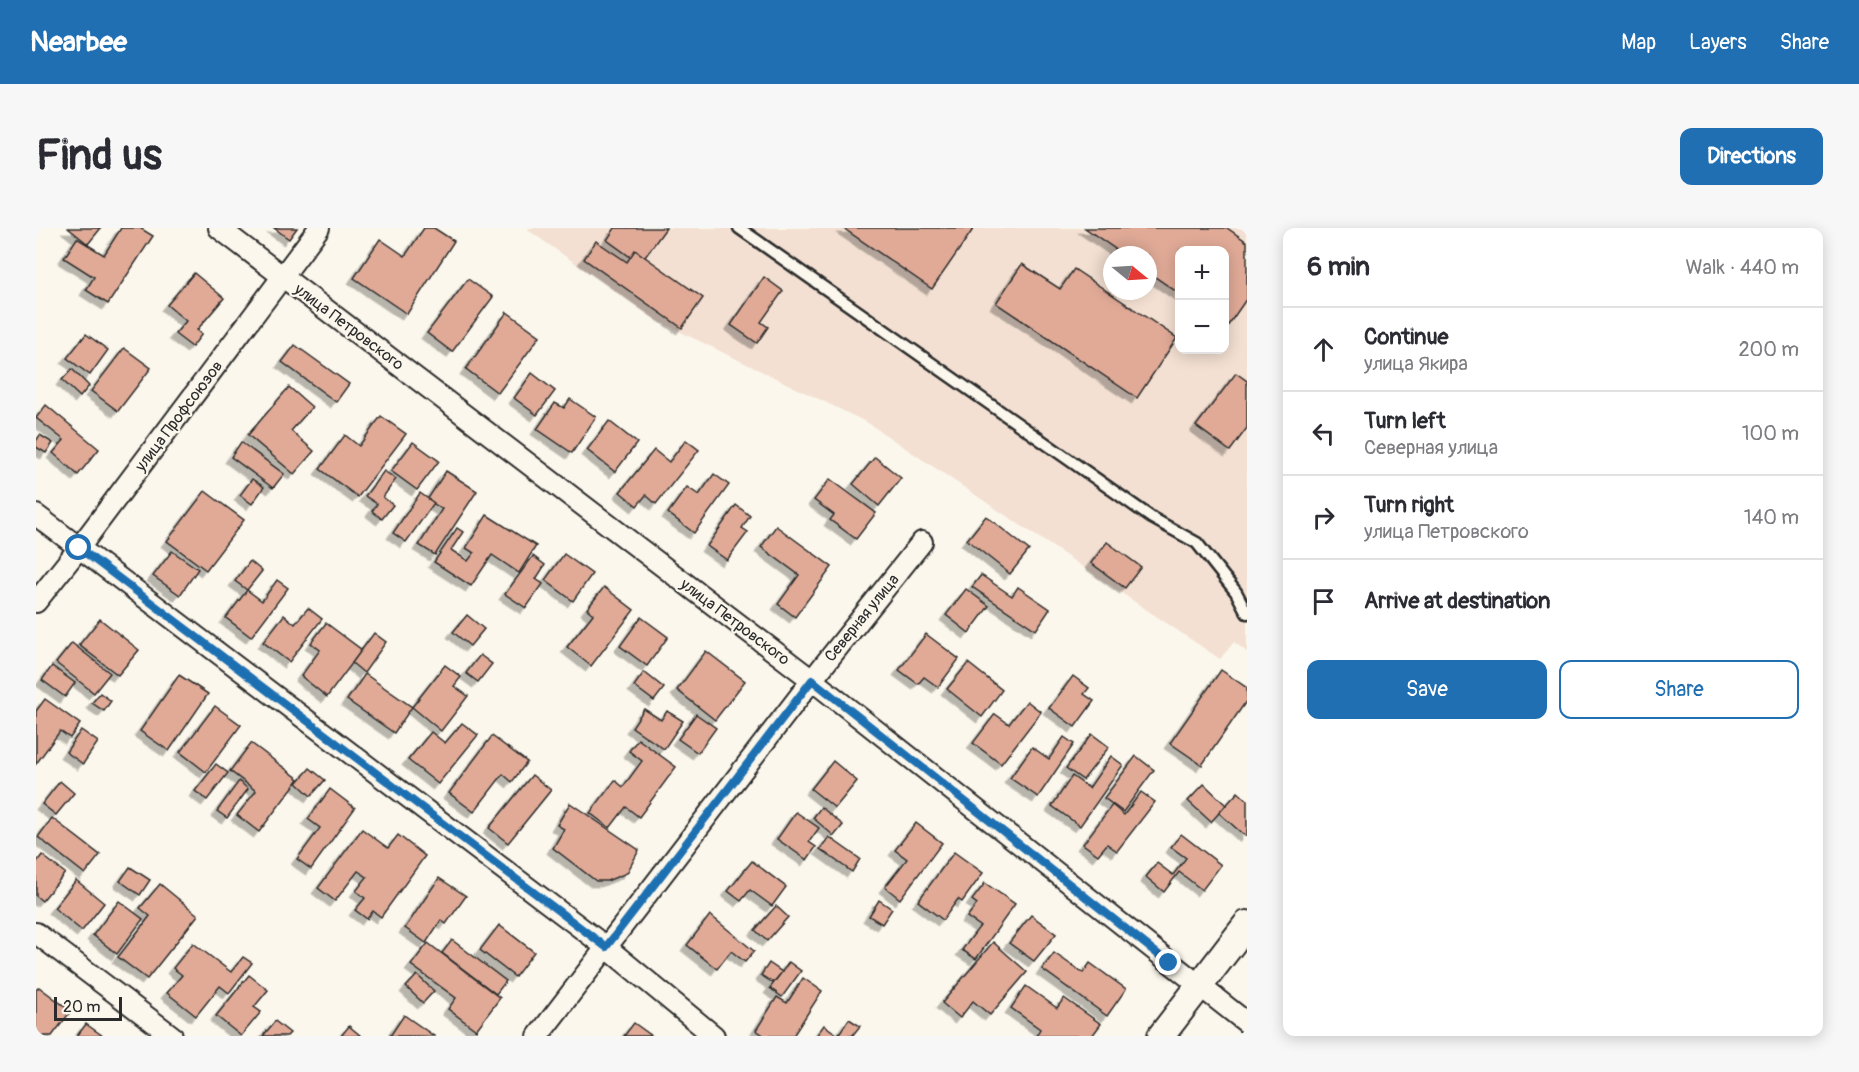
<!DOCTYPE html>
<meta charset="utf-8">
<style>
body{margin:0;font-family:Pangolin,sans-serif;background:#f7f7f7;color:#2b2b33}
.controls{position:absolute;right:18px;top:18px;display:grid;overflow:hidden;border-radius:12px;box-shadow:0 3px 15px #0003}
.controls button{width:54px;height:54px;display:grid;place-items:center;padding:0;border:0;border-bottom:2px solid #e1e1e2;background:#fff;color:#2b2b33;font:30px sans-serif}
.compass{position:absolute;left:1067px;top:18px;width:54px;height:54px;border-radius:50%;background:#fff;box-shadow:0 3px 15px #0003;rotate:108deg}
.scale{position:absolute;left:18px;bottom:15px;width:68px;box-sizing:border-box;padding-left:6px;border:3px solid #2b2b2b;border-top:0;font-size:16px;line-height:21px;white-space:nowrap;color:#2b2b2b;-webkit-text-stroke:4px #fbf7ec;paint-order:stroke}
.stop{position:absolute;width:18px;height:18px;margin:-14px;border:4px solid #1f6fb2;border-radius:50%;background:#fff}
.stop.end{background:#1f6fb2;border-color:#fff;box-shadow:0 2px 6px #0008}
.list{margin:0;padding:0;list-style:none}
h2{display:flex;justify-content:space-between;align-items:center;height:78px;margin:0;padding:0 24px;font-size:26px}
h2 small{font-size:20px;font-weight:400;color:#7c7c81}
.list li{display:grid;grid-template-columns:39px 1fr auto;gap:18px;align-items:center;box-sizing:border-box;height:84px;padding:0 24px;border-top:2px solid #e1e1e2}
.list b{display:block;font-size:22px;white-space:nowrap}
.list p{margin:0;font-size:20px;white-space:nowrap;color:#7c7c81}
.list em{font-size:20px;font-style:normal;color:#7c7c81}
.actions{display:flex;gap:12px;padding:18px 24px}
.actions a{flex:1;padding:14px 0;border:2px solid #1f6fb2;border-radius:12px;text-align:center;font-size:21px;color:#1f6fb2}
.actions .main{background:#1f6fb2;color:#fff}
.icon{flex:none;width:33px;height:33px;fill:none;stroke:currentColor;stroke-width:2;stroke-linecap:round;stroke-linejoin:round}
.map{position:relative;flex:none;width:1211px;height:808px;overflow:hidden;border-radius:12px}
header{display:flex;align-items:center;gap:36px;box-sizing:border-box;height:84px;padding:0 30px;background:#1f6fb2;color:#fff}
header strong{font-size:28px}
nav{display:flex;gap:33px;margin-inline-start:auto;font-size:21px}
.intro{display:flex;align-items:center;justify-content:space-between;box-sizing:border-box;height:144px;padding:0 36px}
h1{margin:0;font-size:42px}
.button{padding:15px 27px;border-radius:12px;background:#1f6fb2;color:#fff;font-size:21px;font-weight:700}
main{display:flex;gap:36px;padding:0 36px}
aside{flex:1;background:#fff;border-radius:12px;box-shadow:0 3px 15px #0003}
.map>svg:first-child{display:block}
.built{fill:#f3e0d2;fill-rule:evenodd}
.building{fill:#e0aa97;stroke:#2b2b2b;stroke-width:1.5;filter:url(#shadow)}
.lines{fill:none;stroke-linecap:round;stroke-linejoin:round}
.service-casing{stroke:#2b2b2b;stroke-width:15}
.minor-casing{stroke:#2b2b2b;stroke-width:24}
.tertiary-casing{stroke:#2b2b2b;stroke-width:30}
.service{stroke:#fbf7ec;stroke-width:10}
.minor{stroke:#fbf7ec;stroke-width:20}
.tertiary{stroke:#fbf7ec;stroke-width:26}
.route{stroke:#1f6fb2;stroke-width:8}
.labels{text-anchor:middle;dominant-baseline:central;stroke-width:4.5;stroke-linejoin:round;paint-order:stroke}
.street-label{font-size:16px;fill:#2b2b2b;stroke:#fbf7ec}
</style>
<header>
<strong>Nearbee</strong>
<nav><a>Map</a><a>Layers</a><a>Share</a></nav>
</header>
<div class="intro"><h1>Find us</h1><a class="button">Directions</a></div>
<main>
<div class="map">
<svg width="1211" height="808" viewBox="0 0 1211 808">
<defs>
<filter id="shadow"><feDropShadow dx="-5.5" dy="5.5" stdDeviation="0" flood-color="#0004"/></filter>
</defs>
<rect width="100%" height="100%" fill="#fbf7ec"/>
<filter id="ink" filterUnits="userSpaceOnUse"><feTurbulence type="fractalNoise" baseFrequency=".0167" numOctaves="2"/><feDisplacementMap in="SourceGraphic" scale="12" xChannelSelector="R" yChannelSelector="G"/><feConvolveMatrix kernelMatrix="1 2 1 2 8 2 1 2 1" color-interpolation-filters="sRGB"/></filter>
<g filter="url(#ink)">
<!-- built -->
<path class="built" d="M493,0H1211V424L1198,414L1184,431L832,195L620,92L492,2ZM1144,22H1188V122H1144ZM1076,27H1112V63H1076Z"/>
<!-- building -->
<g class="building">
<path d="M32,0H65L52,16Z"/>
<path d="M85,0H104L117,8L72,76L50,62L58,49L28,30L41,10L68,27Z"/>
<path d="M238,0H261L253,11Z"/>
<path d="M388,0H398L418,13L371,86L318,50L344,11L369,28Z"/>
<path d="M579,0H630L604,36L571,12Z"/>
<path d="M807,0H938L896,61Z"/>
<path d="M1049,0H1191L1211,14V70L1191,99L1188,97V22H1144V66L1112,44V27H1088Z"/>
<path d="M560,13L591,34L599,22L667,70L646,100L548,31Z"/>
<path d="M986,36L1024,61L1038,41L1141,110L1101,170L960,75Z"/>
<path d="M158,45L188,70L161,102L166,106L156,119L139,106L150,93L131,77Z"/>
<path d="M728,49L747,63L725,94L732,99L721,115L695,97Z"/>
<path d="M432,51L457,69L416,124L391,105Z"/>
<path d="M471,84L504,108L462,165L430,141Z"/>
<path d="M50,106L72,122L54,147L31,130Z"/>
<path d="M259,117L313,156L300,174L246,134Z"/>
<path d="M88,120L115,140L82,183L55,163Z"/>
<path d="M36,141L53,158L44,169L26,152Z"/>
<path d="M496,145L519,163L501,187L478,170Z"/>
<path d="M1200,145L1211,153V200L1194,223L1160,198Z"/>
<path d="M253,159L276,179L255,203L278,223L258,246L212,207Z"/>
<path d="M534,171L560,189L536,225L501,201L519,175L528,180Z"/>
<path d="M10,177L63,221L42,247L17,225L28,212L0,190Z"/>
<path d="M345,188L370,206L322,269L284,241L309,207L323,218Z"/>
<path d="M573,193L601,215L579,244L551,222Z"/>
<path d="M4,207L17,215L10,225L0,219V213Z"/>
<path d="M650,212L663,222L620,276L610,267L601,278L584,264L618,222L633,234Z"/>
<path d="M205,214L248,246L237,260L195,229Z"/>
<path d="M377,214L403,233L381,262L355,243Z"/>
<path d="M839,229L865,250L843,278L817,256Z"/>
<path d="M348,243L360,251L347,269L357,277L346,291L336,283L341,276L329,268Z"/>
<path d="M410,243L441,263L399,327L383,317L406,281L391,272Z"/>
<path d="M678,246L693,257L658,305L632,285L651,259L663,267Z"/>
<path d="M216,251L228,259L216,276L204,267Z"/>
<path d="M794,251L840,285L820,311L794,292L798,287L778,272Z"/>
<path d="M169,263L208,292L170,342L131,313Z"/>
<path d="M384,265L398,275L370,314L357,305Z"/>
<path d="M700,277L714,288L706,300L712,304L691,332L671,318Z"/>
<path d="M451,287L500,318L483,345L456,327L435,358L398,334L421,300L427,304L415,322L432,333L438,325L430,320Z"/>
<path d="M950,288L993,322L974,346L931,312Z"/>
<path d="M740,298L796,339L759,389L742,376L763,347L725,319Z"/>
<path d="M1071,314L1105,339L1089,360L1055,335Z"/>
<path d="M136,323L162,341L144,367L117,348Z"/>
<path d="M528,326L556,346L537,373L509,352Z"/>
<path d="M497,328L509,337L500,351L507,356L490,380L469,366Z"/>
<path d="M214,333L226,343L211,362L199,353Z"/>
<path d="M945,347L976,368L982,359L1014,381L1000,402L936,359Z"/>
<path d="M241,352L252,360L215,409L190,390L211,362L226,373Z"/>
<path d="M568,359L598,382L555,438L531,419L557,386L551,381Z"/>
<path d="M930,361L953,378L933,405L910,387Z"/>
<path d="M272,380L286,391L253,434L227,414L248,387L259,396Z"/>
<path d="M431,387L448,401L434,418L417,404Z"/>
<path d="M605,389L632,409L611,438L584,418Z"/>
<path d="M64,391L103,422L82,447L43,417Z"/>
<path d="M290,395L326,422L291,469L265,448L284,422L275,415Z"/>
<path d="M338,405L350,414L328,445L316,435Z"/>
<path d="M890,406L923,431L902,459L888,449L882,456L863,442Z"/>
<path d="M36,415L74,445L58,465L20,435Z"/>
<path d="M670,423L709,453L679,492L641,462Z"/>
<path d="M444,427L456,436L442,454L430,445Z"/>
<path d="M932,435L966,462L946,489L911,461Z"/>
<path d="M409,437L425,449L418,458L432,468L405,503L376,479Z"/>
<path d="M16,438L39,455L29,469L6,452Z"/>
<path d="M1185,442L1211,460V472L1166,537L1134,515Z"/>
<path d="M608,444L628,460L618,473L598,458Z"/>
<path d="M329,446L376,479L358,505L311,472Z"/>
<path d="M143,447L172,466L133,523L104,503Z"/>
<path d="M1037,448L1053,460L1048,466L1058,473L1039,499L1013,480Z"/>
<path d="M64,465L75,473L68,483L56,475Z"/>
<path d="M9,471L44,496L34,510L24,503L0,536V483Z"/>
<path d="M991,473L1005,484L965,536L937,515L959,486L973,496Z"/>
<path d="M179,478L205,497L170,544L144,524Z"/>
<path d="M608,481L625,492L631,483L647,493L628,521L596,499Z"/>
<path d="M660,486L680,500L662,525L642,511Z"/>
<path d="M426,495L442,507L402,556L372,532L395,504L409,515Z"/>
<path d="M45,502L62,514L47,536L30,524Z"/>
<path d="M1056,506L1073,519L1047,552L1030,540Z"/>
<path d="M456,508L491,534L476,554L467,546L438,584L413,565Z"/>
<path d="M1028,509L1038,516L1002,569L974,550L996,519L1013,531Z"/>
<path d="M602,511L640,539L603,589L590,579L574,600L554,585L579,552L587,559L606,533L593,523Z"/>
<path d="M215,515L263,551L223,604L201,587L220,563L194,543Z"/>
<path d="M1075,528L1087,537L1044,598L1016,578L1036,548L1053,560Z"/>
<path d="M1100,528L1118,542L1087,584L1068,570Z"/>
<path d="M797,533L821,553L799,580L775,561Z"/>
<path d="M180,536L192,545L171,572L159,563Z"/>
<path d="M274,540L289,552L275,568L261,555Z"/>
<path d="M496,547L515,562L472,615L453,600Z"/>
<path d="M24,553L38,565L20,587L6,576Z"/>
<path d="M203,553L212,561L191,590L181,583Z"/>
<path d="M1168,556L1190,577L1175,594L1152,573Z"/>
<path d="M294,561L319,580L275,641L261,631L284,600L272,591Z"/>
<path d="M1105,564L1119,574L1081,623L1071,616L1062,627L1047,616L1076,577L1088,587Z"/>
<path d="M1202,564L1211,572V606L1209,608L1183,585Z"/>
<path d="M534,575L603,622L591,645L571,653H560L517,620L528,601L521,597Z"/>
<path d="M785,579L807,597L798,608L777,590Z"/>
<path d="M760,584L783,600L773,614L780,619L771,632L741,611Z"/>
<path d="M16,590L64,627L49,646L2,609Z"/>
<path d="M880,595L906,615L864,671L849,659L871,631L859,622Z"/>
<path d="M326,601L352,620L362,607L389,628L345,689L337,683L331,691L319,682L329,670L320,663L331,649L322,643L299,673L282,660Z"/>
<path d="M1145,606L1185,637L1166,662L1143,644L1128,664L1110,649L1121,635L1137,647L1150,630L1135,619Z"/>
<path d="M793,609L824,631L816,644L784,621Z"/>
<path d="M918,624L947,645L926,674L922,671L907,692L882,673Z"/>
<path d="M6,627L29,645L6,673L0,668V635Z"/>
<path d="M716,633L750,659L736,678L714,662L705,673L692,663Z"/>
<path d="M94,639L114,652L104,667L84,653Z"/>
<path d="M403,650L430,668L410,696L405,692L390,715L369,700Z"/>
<path d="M40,652L68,675L46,703L18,680Z"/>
<path d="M949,655L979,676L940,731L926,722L944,698L931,689L941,676L936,672Z"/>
<path d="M124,656L162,687L111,751L82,729L114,688L104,680Z"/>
<path d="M843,672L856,681L846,696L833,688Z"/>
<path d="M83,673L107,691L81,726L57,707Z"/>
<path d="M740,678L752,689L731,713L719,702Z"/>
<path d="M674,687L718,723L709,734L695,723L681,741L651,717Z"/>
<path d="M995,687L1020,706L998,733L973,715Z"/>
<path d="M463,697L498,724L479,749L444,722Z"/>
<path d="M416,712L470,753L460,766L406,725Z"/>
<path d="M957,714L991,744L954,787L937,773L924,790L906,775Z"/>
<path d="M157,715L195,744L207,729L216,735L193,765L184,758L160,788L131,765L146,747L137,740Z"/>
<path d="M392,715L464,770L440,802L412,781L420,770L375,737Z"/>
<path d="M1018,725L1047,745L1054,735L1090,761L1071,788L1006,741Z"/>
<path d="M753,734L765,743L746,769L734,760Z"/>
<path d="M733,735L746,744L737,755L725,747Z"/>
<path d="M213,747L232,762L218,779L225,784L205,808L180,788Z"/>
<path d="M381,747L398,763L387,775L370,759Z"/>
<path d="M767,750L786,763L757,808H729L720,802L741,769L751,775Z"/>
<path d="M990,758L1021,780L1028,770L1065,796L1056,808H1000L1004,801L975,780Z"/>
<path d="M3,759L35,783L16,808H4L0,804V762Z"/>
<path d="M368,787L398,808H354Z"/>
<path d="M813,791L824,798L816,808H780L788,797L802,807Z"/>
<path d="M239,793L254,805L251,808H227Z"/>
<path d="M598,795L616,808H588Z"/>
<path d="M50,796L67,808H41Z"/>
<path d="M313,798L325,808H305Z"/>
</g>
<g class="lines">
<defs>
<path id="service" d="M703,0L1116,290L1161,315L1200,364L1211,385"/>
<g id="minor">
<path d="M183,0L776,452L1211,795"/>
<path d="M0,287L570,719L678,808"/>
<path d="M0,374L43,320L283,0"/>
<path d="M0,705L136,808"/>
<path d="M502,808L776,452L886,314"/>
</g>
<path id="tertiary" d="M1125,808L1211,696"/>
</defs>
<!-- service casing -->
<use href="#service" class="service-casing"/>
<!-- minor casing -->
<use href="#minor" class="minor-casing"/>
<!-- tertiary casing -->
<use href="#tertiary" class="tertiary-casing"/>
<!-- service -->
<use href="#service" class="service"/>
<!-- minor -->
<use href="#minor" class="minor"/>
<!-- tertiary -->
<use href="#tertiary" class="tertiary"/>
</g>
</g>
<g class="lines" filter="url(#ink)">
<!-- route -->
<path class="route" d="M43,320L570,719L776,452L1133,735"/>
</g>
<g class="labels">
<!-- street labels -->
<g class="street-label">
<text transform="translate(313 99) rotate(37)">улица Петровского</text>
<text transform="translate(143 188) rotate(-53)">улица Профсоюзов</text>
<text transform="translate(826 390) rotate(-51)">Северная улица</text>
<text transform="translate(699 394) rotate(37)">улица Петровского</text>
</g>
</g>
</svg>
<div class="controls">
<button>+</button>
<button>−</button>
</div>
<svg class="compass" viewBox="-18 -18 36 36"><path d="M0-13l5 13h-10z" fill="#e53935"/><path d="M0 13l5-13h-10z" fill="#7c7c81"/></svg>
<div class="scale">20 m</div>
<div class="stop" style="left:43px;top:320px"></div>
<div class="stop end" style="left:1133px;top:735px"></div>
</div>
<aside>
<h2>6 min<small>Walk · 440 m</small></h2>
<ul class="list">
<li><svg class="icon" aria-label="ahead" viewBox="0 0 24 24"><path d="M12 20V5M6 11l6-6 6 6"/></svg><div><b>Continue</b><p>улица Якира</p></div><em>200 m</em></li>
<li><svg class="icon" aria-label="left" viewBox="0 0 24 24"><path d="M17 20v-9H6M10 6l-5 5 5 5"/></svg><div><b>Turn left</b><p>Северная улица</p></div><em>100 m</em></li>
<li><svg class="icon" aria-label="right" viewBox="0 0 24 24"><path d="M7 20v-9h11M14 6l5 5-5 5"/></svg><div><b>Turn right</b><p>улица Петровского</p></div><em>140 m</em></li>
<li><svg class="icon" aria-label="arrive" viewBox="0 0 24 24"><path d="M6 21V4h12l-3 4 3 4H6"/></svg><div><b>Arrive at destination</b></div></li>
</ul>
<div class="actions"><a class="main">Save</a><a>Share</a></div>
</aside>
</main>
